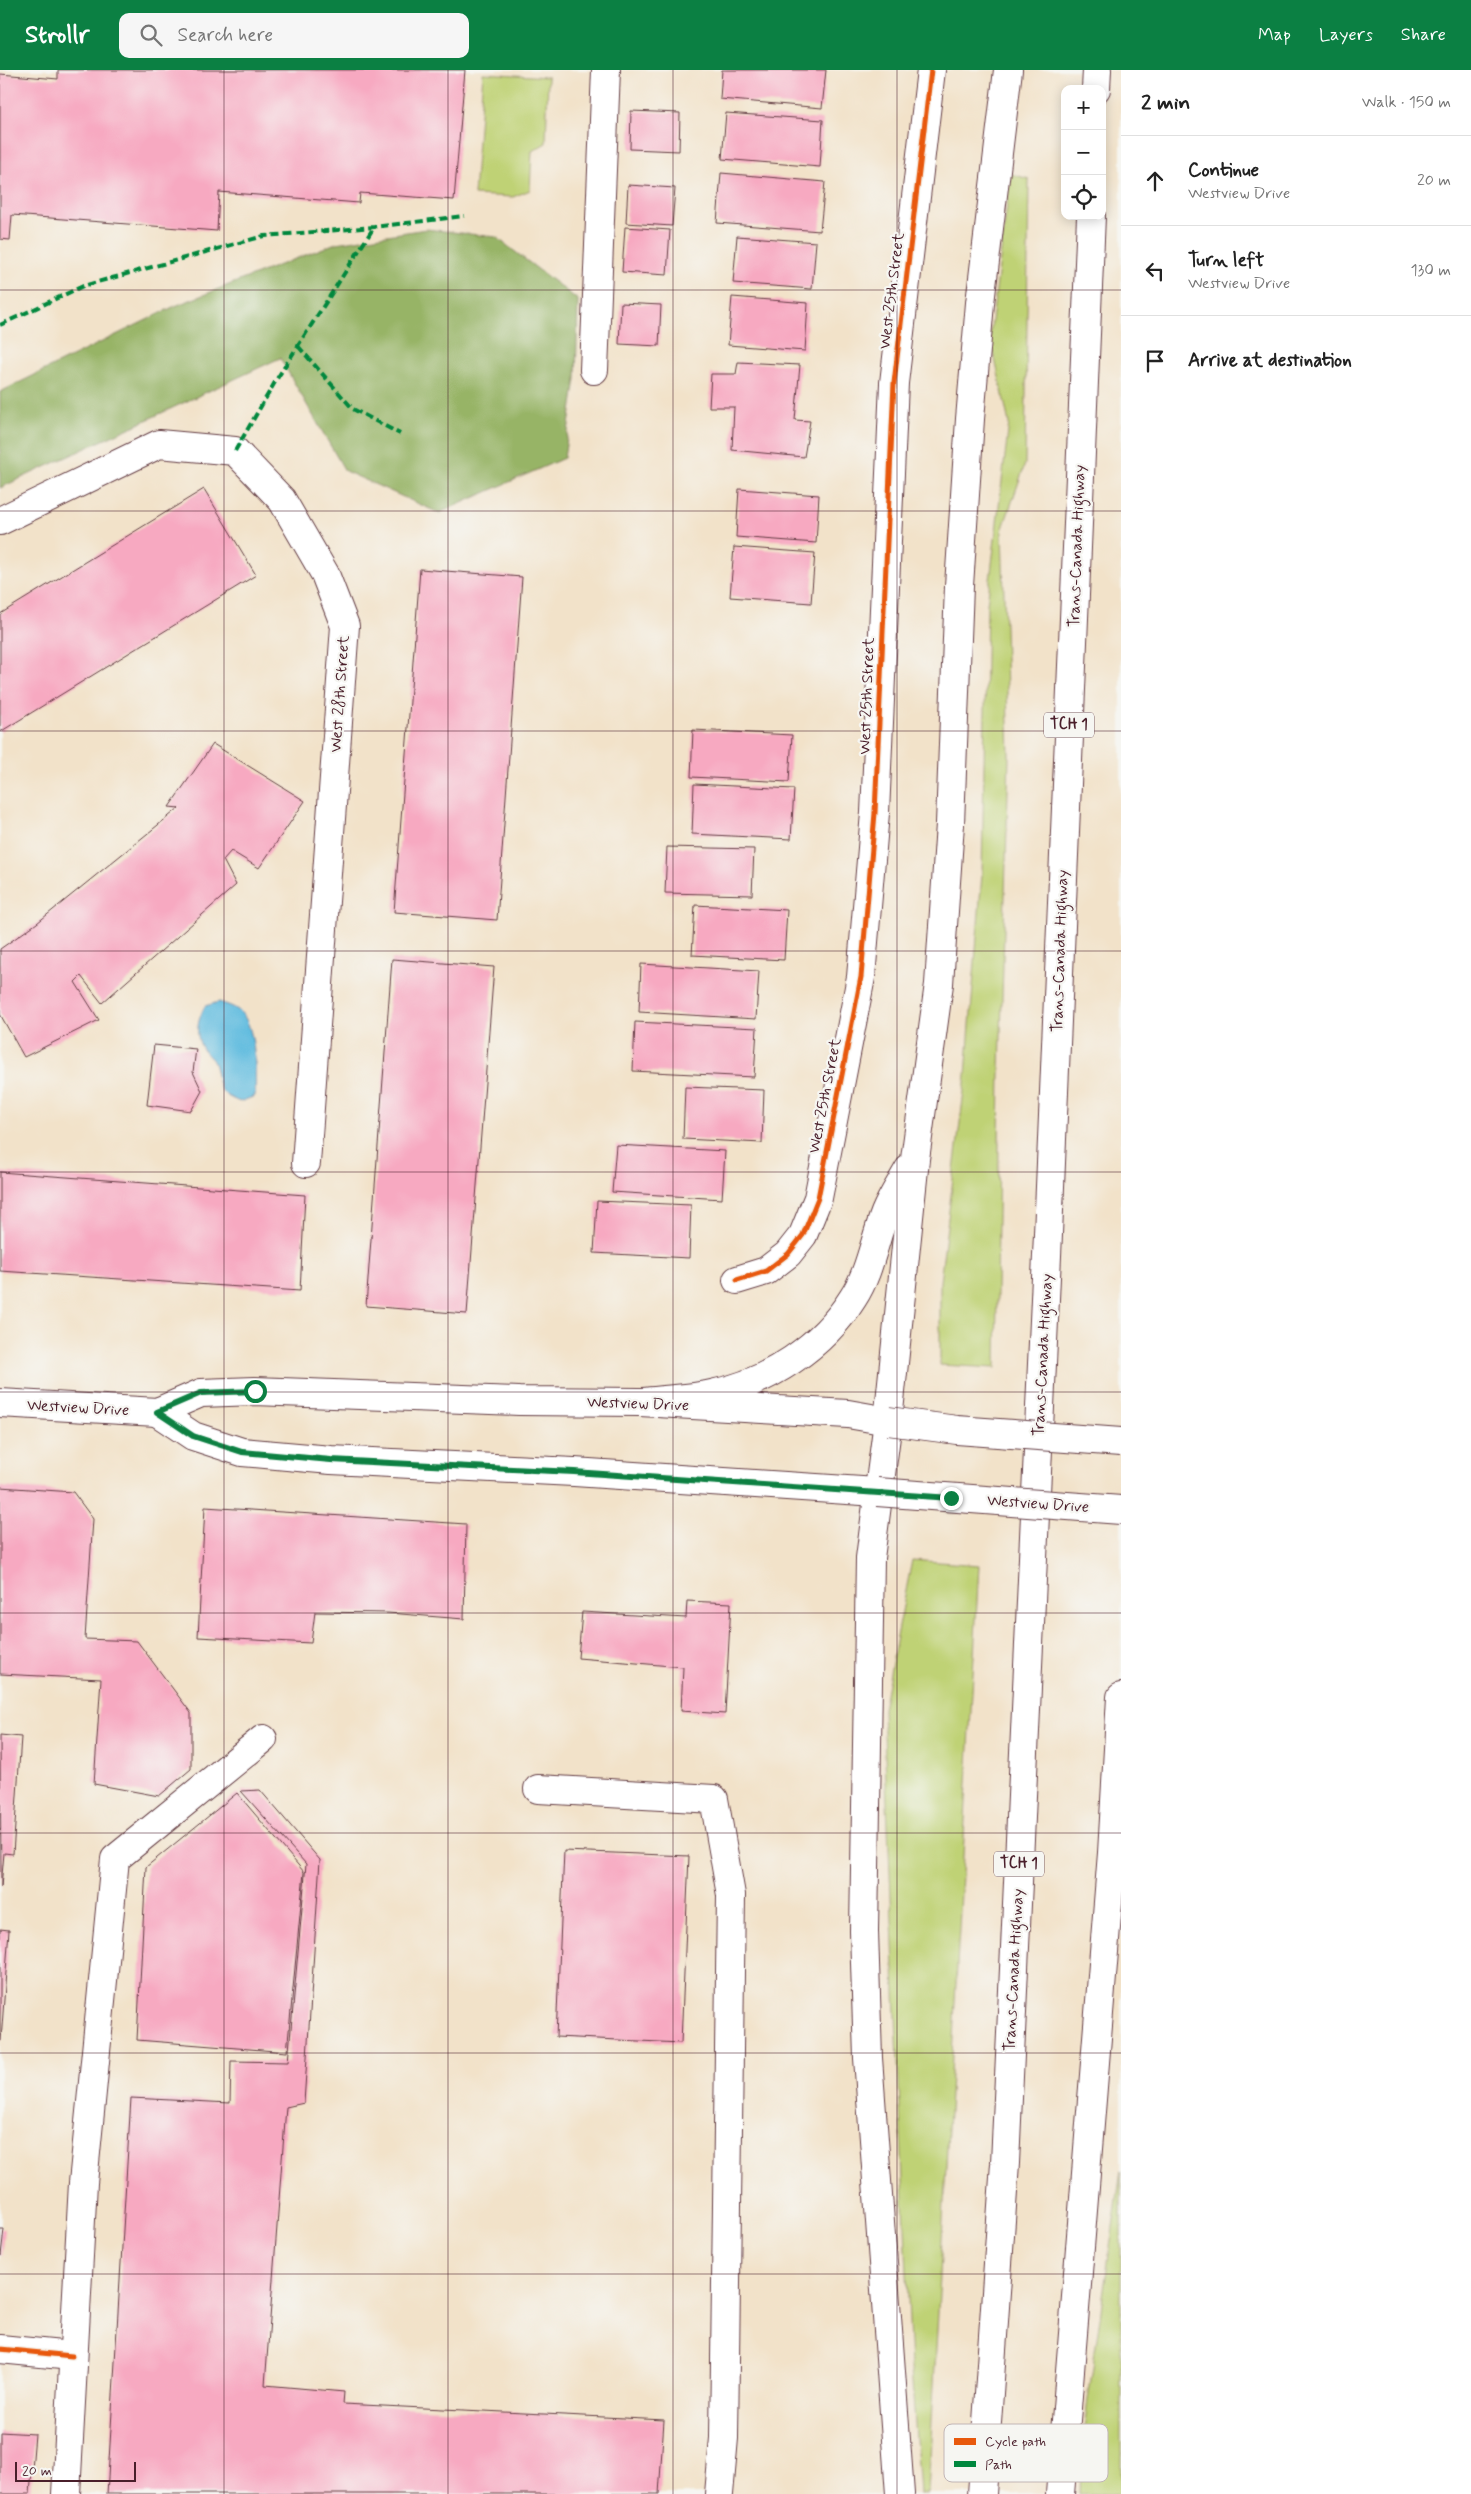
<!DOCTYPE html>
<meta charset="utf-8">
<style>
body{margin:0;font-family:Mynerve,sans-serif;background:#f6f6f6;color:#222}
.controls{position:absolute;right:15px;top:15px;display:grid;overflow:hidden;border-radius:10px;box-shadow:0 2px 12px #0003}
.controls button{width:45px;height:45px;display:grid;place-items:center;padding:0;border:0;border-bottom:1px solid #e0e0e0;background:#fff;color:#222;font:25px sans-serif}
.scale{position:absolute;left:15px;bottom:12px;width:121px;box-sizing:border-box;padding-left:5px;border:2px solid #4a1f2b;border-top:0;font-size:14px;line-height:18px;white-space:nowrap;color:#4a1f2b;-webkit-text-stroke:4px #f6f6f2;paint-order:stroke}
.stop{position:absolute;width:15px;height:15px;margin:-11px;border:4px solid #0b8043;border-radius:50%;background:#fff}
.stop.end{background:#0b8043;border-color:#fff;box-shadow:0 1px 5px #0008}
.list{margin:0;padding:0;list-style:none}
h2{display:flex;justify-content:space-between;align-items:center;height:65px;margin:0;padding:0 20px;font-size:21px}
h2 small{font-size:16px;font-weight:400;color:#767676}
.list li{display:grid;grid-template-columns:32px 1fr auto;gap:15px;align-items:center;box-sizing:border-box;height:90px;padding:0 20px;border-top:1px solid #e0e0e0}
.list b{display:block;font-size:19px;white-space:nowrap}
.list p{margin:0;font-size:16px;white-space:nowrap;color:#767676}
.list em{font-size:16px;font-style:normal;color:#767676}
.icon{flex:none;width:28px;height:28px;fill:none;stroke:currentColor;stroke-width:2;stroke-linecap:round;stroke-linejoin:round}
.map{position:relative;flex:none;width:1121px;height:2424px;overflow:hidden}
header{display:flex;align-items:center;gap:30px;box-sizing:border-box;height:70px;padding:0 25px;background:#0b8043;color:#fff}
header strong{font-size:24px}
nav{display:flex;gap:28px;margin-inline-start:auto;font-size:18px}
.search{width:350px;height:45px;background:#f6f6f6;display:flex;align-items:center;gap:12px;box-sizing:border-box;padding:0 18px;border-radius:10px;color:#767676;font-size:19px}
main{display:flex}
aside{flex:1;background:#fff}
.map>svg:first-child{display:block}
.green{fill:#bfd275;stroke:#847850}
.forest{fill:#97b466;stroke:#706a48}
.water{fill:#61bcdf;stroke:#566e85}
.building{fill:#f7a9c1}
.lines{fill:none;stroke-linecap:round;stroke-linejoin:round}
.minor-casing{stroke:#633c43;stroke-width:30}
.major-casing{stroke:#633c43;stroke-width:30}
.highway-casing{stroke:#633c43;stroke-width:30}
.minor{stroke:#fff;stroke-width:28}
.major{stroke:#fff;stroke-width:28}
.highway{stroke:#fff;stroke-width:28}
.major-bridge-casing{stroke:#633c43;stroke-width:30;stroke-linecap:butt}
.major-bridge{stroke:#fff;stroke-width:28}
.quiet{stroke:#00873e;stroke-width:4;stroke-dasharray:8 4;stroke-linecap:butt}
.cycleway-casing{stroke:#f6f6f2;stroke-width:8}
.cycleway{stroke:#e8590c;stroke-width:5}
.route{stroke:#0b8043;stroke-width:6}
.grid{fill:none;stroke:#4a1f2b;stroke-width:1;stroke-opacity:0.55}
.labels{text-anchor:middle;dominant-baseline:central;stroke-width:4.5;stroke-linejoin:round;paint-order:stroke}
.shield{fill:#f6f6f2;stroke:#7e6067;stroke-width:1}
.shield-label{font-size:15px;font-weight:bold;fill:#4a1f2b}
.street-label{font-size:16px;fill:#4a1f2b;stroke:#f6f6f2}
.key{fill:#f6f6f2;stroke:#c2b6b6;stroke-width:1}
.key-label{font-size:14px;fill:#4a1f2b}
</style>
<header>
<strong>Strollr</strong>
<div class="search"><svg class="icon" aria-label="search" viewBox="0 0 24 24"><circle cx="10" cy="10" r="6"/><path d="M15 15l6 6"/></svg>Search here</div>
<nav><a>Map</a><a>Layers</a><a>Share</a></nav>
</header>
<main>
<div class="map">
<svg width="1121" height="2424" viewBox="0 0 1121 2424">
<rect width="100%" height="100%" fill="#f6f6f2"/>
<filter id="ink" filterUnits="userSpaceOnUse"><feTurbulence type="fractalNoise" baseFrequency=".02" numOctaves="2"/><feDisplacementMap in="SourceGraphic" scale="10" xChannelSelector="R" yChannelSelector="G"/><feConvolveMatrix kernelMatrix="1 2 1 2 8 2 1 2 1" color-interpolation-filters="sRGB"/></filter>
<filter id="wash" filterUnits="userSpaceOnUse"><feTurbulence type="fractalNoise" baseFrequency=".0096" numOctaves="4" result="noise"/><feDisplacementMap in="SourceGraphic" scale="20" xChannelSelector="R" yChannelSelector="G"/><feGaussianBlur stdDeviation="1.12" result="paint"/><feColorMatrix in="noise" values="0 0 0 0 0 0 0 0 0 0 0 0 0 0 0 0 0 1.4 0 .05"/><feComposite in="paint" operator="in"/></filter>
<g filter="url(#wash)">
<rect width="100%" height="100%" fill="#f2e2c9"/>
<!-- green -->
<g class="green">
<path d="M483,3L548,7L546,73L532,81L530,120L513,127L474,125Z"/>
<path d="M1011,104L1029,109L1025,394L1002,461L1009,685L1000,1000L996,1298L940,1295V1212L966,1005L982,804L987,535L1009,353L990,266Z"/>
<path d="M912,1490L979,1495L928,2424H920L911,2298L883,1639Z"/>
<path d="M1121,2101V2424H1079L1081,2379Z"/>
</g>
<!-- forest -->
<path class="forest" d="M426,159L496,167L578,230L576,309L564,388L439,443L345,401L280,288L0,418V322L175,236L336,173Z"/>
<!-- water -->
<path class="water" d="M219,932C228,935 237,937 243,945C256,960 256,1007 255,1026L240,1032C214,1022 221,1016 214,993C212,988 207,985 204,981C194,966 197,951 205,936Z"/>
<g id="blocks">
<!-- building -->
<g class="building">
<path d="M58,0H465L454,130L360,123L359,133L219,122L217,161L12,145L10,170L0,169V4L58,9Z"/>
<path d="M722,0H826L822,38L720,29Z"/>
<path d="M631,41L680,43L679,81L630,79Z"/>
<path d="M726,43L823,50L820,97L722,89Z"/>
<path d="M721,103L825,112L820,161L717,153Z"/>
<path d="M628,115L675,118L672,156L626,153Z"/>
<path d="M625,157L670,160L667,205L622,202Z"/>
<path d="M737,166L816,172L812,219L733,213Z"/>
<path d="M732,227L808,233L805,281L728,275Z"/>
<path d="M621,233L661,235L659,276L619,274Z"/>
<path d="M738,292L800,295L795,350L810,351L804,387L732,380L734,337H709L711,304H736Z"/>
<path d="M204,419L256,505L0,662V544Z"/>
<path d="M739,419L819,425L816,473L736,467Z"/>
<path d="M734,477L815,483L811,533L730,527Z"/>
<path d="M420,499L522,507L497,850L394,842Z"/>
<path d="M693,660L792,665L789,712L691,707Z"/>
<path d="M213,674L305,731L259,798L231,781L223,790L236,815L102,933L81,906L75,912L99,950L24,987L0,944V879L37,853L179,738L169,737Z"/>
<path d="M694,714L794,719L791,769L692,764Z"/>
<path d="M667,777L754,779L752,825L665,823Z"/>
<path d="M695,835L787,840L784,890L692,885Z"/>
<path d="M392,889L494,897L467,1244L366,1236Z"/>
<path d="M641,894L759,901L756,949L639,942Z"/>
<path d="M635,952L757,958L754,1007L633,1001Z"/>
<path d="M154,975L196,979L193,1002L202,1021L191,1041L147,1035Z"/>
<path d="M685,1017L764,1020L762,1073L683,1069Z"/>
<path d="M616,1075L725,1081L722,1129L612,1122Z"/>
<path d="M0,1102L305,1125L300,1221L0,1201Z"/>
<path d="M597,1131L691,1135L689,1188L594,1183Z"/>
<path d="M0,1417L73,1422L93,1449L85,1569L137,1571L191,1643V1699L159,1726L94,1714L101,1609L0,1604Z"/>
<path d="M205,1437L466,1454L464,1549L388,1543L315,1542L311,1573L198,1567Z"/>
<path d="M687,1531L731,1533L725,1644L681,1641L683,1597L578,1588L582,1542L686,1548Z"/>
<path d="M0,1665L21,1667L13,1784L4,1783L1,1817Z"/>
<path d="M260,1720L320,1790L304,2033L286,2037L265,2315L344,2322L343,2334L664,2350L659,2424H107L131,2028L230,2033L231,1991L288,1992L306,1794L241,1721Z"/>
<path d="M237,1723L304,1802L287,1982L137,1970L146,1797Z"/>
<path d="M564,1781L689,1786L681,1973L556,1967Z"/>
<path d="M0,1859L9,1860L1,1971H0Z"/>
<path d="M0,2159H4L1,2186H0Z"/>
<path d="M0,2362L35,2364L30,2424H0Z"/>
</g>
</g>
</g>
<g filter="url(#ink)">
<use href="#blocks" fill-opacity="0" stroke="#633c43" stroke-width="1"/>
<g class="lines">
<defs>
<g id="minor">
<path d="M594,300L606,0"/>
<path d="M0,451L159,374L235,381L282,430L325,504L345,556L306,1093"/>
<path d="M737,1210L766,1201L788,1184L803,1165L818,1128L861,907L875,743L894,313L931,0"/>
<path d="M538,1719L714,1729L731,1825L724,2368L719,2424"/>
<path d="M0,2279L72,2286"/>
<path d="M66,2424L83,2113L115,1789L263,1669"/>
</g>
<g id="major">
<path d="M0,1333L157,1342L201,1323L255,1321L519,1331L640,1332L848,1344L888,1351"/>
<path d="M157,1342L193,1366L242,1382L331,1390L574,1402L877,1422"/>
</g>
<g id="highway">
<path d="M1096,19L1097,0"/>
<path d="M640,1332C664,1330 689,1329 712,1324C768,1313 823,1276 853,1228C870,1202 874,1171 885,1143C891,1128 901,1113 909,1099"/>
<path d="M900,2424L868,1988L864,1861L870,1488L888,1351L915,1089L939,914L950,754L959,516L970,349L980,233L1008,0"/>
<path d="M982,2424L1005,2093L1048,1164L1091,146"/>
<path d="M1060,2424L1112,1783L1121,1627"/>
</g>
</defs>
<!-- minor casing -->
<use href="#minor" class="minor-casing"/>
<!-- major casing -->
<use href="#major" class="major-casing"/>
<!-- highway casing -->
<use href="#highway" class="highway-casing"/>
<!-- minor -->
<use href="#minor" class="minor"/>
<!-- major -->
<use href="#major" class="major"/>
<!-- highway -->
<use href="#highway" class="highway"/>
<defs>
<g id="major-bridge">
<path d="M888,1351L957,1360L1121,1372"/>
<path d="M877,1422L1121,1440"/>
</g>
</defs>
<!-- major-bridge casing -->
<use href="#major-bridge" class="major-bridge-casing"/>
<!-- major-bridge -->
<use href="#major-bridge" class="major-bridge"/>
<!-- quiet -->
<g class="quiet">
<path d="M0,255L83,216L264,166L374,157L464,146"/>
<path d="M298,276L353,339L400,364"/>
<path d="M235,381L278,307L374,157"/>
</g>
<defs>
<g id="cycleway">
<path d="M737,1210L766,1201L788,1184L803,1165L818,1128L861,907L875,743L894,313L931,0"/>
<path d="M0,2279L72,2286"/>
</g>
</defs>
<!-- cycleway casing -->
<use href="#cycleway" class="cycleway-casing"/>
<!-- cycleway -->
<use href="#cycleway" class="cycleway"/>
</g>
</g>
<g class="lines" filter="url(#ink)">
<!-- route -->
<path class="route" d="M255,1321L201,1323L157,1342L193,1366L242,1382L331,1390L574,1402L951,1428"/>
</g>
<!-- grid -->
<path class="grid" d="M224,0V2424M448,0V2424M673,0V2424M897,0V2424M0,220H1121M0,441H1121M0,661H1121M0,881H1121M0,1102H1121M0,1322H1121M0,1543H1121M0,1763H1121M0,1983H1121M0,2204H1121"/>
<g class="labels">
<!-- shield labels -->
<g class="shield">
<rect x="1044" y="642.5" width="50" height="25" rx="4"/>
<rect x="994" y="1781.5" width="50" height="25" rx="4"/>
</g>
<g class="shield-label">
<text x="1069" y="655">TCH 1</text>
<text x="1019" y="1794">TCH 1</text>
</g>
<!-- street labels -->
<g class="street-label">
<text transform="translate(892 221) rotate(-83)">West 25th Street</text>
<text transform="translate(1077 476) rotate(-88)">Trans-Canada Highway</text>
<text transform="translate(340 624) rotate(-86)">West 28th Street</text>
<text transform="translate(867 626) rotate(-88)">West 25th Street</text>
<text transform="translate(1060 881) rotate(-88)">Trans-Canada Highway</text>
<text transform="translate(825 1026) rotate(-79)">West 25th Street</text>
<text transform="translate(1043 1285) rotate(-87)">Trans-Canada Highway</text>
<text transform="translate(638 1334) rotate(2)">Westview Drive</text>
<text transform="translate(78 1338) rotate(3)">Westview Drive</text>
<text transform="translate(1038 1434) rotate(4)">Westview Drive</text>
<text transform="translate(1014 1900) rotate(-87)">Trans-Canada Highway</text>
</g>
</g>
<!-- legend -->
<rect x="944" y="2354" width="164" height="58" rx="8" class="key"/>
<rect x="954" y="2368" width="22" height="7" fill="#e8590c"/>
<rect x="954" y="2391" width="22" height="6" fill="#00873e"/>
<g class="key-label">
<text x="985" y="2376">Cycle path</text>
<text x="985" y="2399">Path</text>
</g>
</svg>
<div class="controls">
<button>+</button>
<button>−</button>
<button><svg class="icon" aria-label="locate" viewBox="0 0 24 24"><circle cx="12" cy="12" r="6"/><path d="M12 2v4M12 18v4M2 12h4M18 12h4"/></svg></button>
</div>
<div class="scale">20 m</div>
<div class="stop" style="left:255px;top:1321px"></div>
<div class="stop end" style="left:951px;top:1428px"></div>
</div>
<aside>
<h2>2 min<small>Walk · 150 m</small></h2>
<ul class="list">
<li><svg class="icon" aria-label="ahead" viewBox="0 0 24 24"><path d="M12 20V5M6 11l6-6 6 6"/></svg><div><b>Continue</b><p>Westview Drive</p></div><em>20 m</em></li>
<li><svg class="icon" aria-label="left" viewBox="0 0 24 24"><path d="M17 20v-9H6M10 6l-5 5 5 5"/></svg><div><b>Turn left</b><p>Westview Drive</p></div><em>130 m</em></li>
<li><svg class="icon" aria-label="arrive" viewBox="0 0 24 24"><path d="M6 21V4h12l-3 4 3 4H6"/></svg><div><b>Arrive at destination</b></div></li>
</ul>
</aside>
</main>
